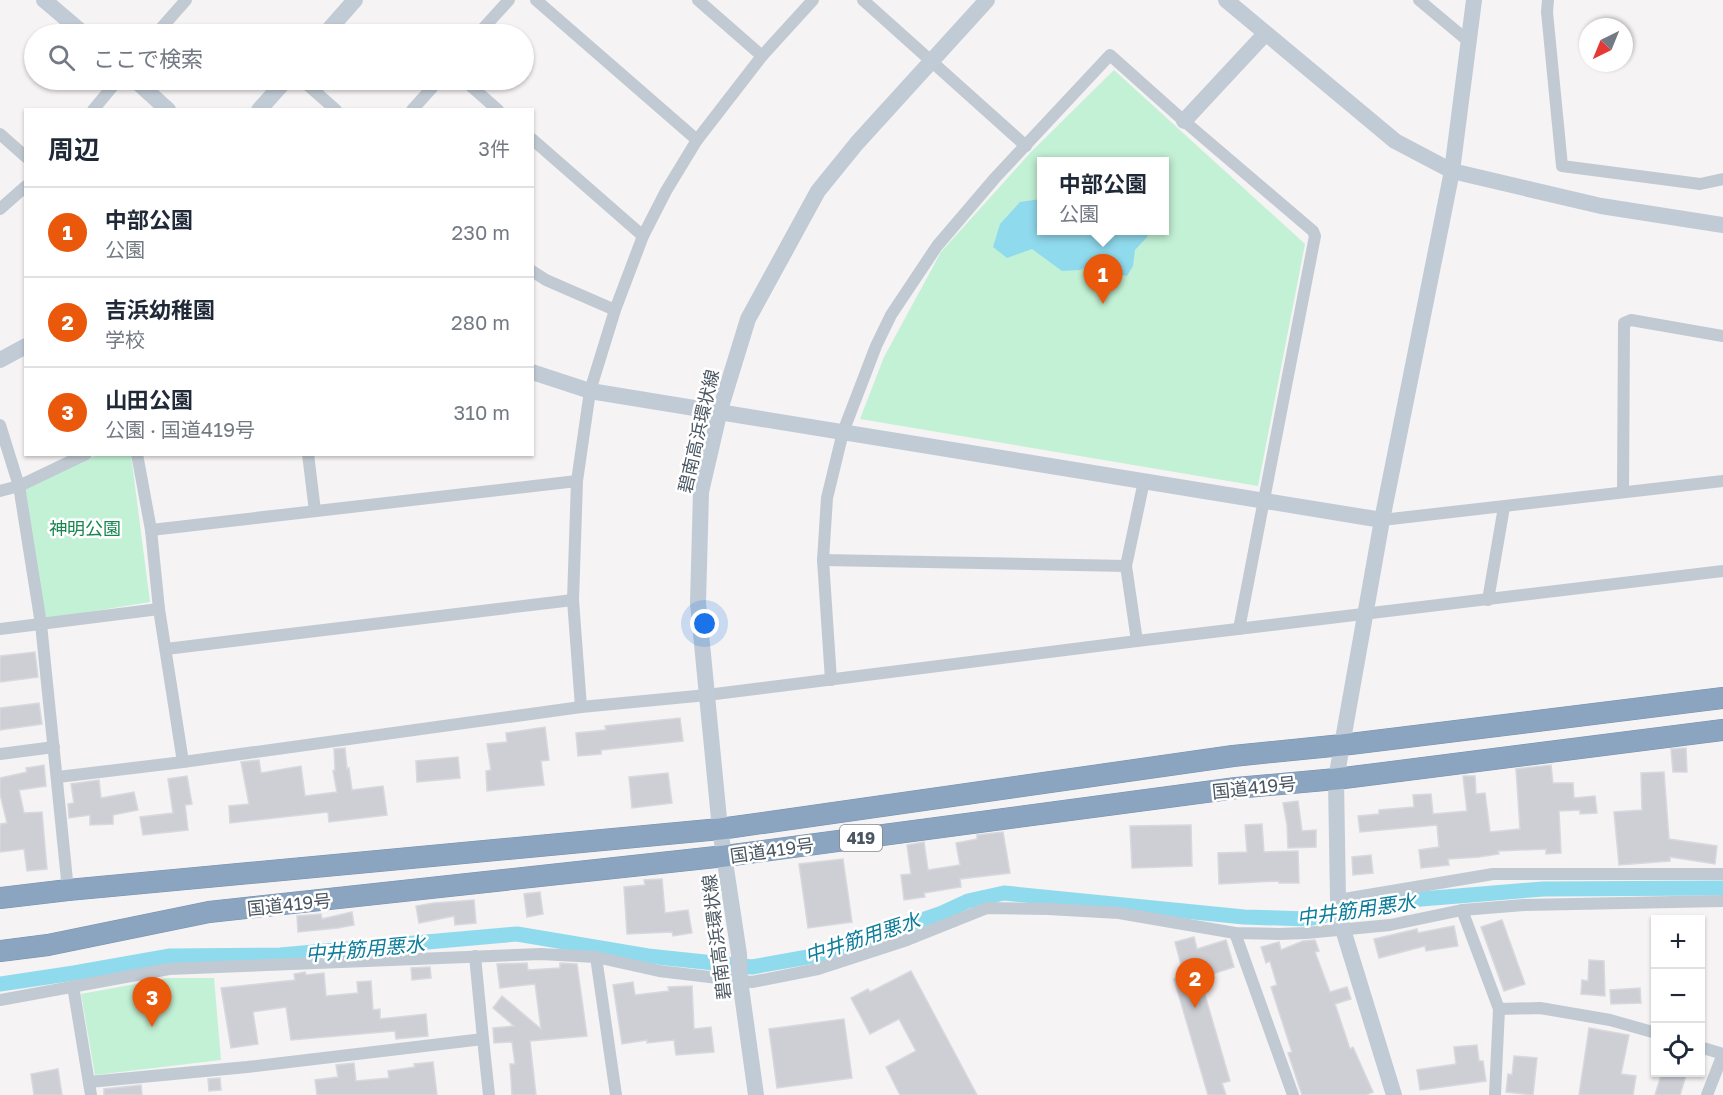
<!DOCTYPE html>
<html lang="ja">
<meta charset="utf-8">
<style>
body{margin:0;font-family:"Golos Text","Noto Sans JP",sans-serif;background:#f2f2f3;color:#1f2937}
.controls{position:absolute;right:18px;bottom:18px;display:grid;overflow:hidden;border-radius:0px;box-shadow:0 2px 4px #0004}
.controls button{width:54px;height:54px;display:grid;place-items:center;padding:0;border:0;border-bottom:2px solid #e0e1e3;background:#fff;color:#1f2937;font:30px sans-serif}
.compass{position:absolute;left:1579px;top:18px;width:54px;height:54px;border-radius:50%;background:#fff;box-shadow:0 2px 4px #0004;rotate:223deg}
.you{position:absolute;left:705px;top:624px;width:21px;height:21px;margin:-15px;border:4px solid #fff;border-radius:50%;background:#1a73e8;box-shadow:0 0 0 9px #1a73e833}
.badge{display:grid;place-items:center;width:39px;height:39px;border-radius:50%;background:#ea580c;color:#fff;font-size:20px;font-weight:700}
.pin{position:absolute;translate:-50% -50px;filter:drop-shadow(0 2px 3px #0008)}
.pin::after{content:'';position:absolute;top:32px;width:21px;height:18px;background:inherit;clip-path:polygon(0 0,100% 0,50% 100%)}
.popup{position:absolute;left:1037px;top:157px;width:132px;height:78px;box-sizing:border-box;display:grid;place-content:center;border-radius:0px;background:#fff;filter:drop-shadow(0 2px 4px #0005);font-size:20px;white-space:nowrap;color:#747a83}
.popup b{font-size:22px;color:#1f2937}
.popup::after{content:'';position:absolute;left:50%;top:100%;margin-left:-12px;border:12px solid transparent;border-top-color:#fff}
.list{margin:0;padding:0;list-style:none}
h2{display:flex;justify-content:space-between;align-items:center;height:78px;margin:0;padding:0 24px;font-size:26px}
h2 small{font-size:20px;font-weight:400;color:#747a83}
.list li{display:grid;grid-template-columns:39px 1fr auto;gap:18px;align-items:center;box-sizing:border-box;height:90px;padding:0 24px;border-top:2px solid #e0e1e3}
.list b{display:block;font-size:22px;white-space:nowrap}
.list p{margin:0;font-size:20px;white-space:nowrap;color:#747a83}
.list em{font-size:20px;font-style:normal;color:#747a83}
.icon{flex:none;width:33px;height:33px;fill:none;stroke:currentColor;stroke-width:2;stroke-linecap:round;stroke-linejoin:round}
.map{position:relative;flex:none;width:1723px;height:1095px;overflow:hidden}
.search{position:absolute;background:#fff;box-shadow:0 2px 4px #0004;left:24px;top:24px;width:510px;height:66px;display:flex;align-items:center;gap:15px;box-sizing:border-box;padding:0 21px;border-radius:33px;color:#747a83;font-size:22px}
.panel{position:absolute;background:#fff;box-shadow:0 2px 4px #0004;left:24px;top:108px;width:510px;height:348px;border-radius:0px}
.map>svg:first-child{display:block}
.green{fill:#c3f1d5;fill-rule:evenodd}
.water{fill:#90daee}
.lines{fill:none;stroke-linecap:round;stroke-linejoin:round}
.canal{stroke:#90daee;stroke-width:15}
.building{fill:#cdcfd5;stroke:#d7d9de;stroke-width:1.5}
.highway-casing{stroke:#7690ad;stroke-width:22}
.street{stroke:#c1cad2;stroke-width:12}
.secondary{stroke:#c1cbd6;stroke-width:16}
.highway{stroke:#8ba5c1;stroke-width:21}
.labels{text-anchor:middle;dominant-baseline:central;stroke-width:5;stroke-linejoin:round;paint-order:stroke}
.shield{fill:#fff;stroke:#808990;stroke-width:1.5}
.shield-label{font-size:16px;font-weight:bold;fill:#4a5661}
.street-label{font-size:18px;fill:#4a5661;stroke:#fff}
.park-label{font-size:18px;fill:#17864f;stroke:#fff}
.water-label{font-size:20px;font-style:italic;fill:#0c7c9b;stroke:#fff}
</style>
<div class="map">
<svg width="1723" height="1095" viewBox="0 0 1723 1095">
<rect width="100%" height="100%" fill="#f5f3f3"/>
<!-- green -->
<g class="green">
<path d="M1114,70L1305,244L1258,486L860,419L884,357L941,252L1031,152ZM1042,162H1164V230H1042Z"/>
<path d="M97,455H131L150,602L46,619L23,490Z"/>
<path d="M168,978H214L221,1060L95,1075L81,994Z"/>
</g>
<!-- water -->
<path class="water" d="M1041,199L1042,230H1140L1148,236L1135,250L1133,266L1127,276L1114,273L1097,262L1080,270L1062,271L1032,249L1007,258L993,247L1000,224L1020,202Z"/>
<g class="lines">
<!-- canal -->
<path class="canal" d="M0,984L74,973L170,956L280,955L517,934L648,956L752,967L819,955L942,913L968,901L1004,893L1244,917L1308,919L1385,902L1543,889L1723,888"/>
</g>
<!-- building -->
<g class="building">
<path d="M35,652L38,677L0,682V656Z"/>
<path d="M39,703L42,724L0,730V708Z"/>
<path d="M680,718L683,741L601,750V754L578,756L576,733L606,730L605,726Z"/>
<path d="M545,727L549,760L541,761L544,785L487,791L486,771L491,770L487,744L507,742L506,733Z"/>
<path d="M345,748L347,769L349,768L352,790L383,786L387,815L329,822L328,812L230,823L229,806L249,804L241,762L259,760L261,773L301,766L305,796L337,792L333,771L335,770L334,749Z"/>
<path d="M1686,748L1687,772H1673L1671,749Z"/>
<path d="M458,757L460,778L417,782L416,761Z"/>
<path d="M44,765L46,786L19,790L24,813L42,812L47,869L27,871L24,849L0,852V824L7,823L0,794V778L27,772L26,768Z"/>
<path d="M1551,765L1553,783H1573L1574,798L1595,796L1597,813L1580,814V810L1559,811L1561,853L1546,854V849L1498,851L1499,854L1479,857L1448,859L1449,865L1421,868L1419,850L1439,847L1437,825L1360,832L1358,816L1379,814V810L1414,807L1413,795L1431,794L1433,814L1467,811L1463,776H1475L1476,794L1485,793L1490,832L1520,829L1516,769Z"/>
<path d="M1664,772L1669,839L1717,846L1715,864L1670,857V861L1619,865L1614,812L1642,810L1641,773Z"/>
<path d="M668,773L672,803L632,808L629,777Z"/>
<path d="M187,776L192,804L185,805L188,830L143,835L140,817L173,813L168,779Z"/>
<path d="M99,780L101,798L134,792L138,810L113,815V824L90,825V815L69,818L68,804L74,803L71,784Z"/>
<path d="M1298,801L1302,831L1316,830V847L1288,848L1287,825L1283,803Z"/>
<path d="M1262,824L1264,852L1298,851L1299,883H1279V881L1219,884L1218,853L1247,852L1245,825Z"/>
<path d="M1191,825L1192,866L1132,868L1130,826Z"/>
<path d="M1003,832L1010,873L960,879L961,887L924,893L925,897L904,900L901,875L911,874L907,845L924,842L928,870L960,865L956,843L977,839V835Z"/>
<path d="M1371,855L1373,873L1353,875L1352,857Z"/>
<path d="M843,859L852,922L808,928L799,864Z"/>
<path d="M662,879L665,913L688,910L692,933L673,936L672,932L627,934L624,887L645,885L644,880Z"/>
<path d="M540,892L543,914L527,917L524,894Z"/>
<path d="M474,900L476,923L455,925L454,916L419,923L416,906L434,903Z"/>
<path d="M352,912L354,925L338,928L298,932L297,916L321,914L322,919Z"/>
<path d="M1502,920L1525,984L1504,991L1481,927Z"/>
<path d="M1454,926L1458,946L1426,951L1425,946L1379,958L1374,939L1417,929L1418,933Z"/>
<path d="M1194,937L1197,949L1226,940L1234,967L1200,978L1230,1081L1222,1083L1226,1095H1208L1174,979L1184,976L1175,942Z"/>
<path d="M1315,940L1319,951L1315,952L1330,992L1347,987L1351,999L1335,1004L1350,1049L1353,1047L1373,1092L1366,1095H1302L1288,1053L1292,1052L1271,987L1277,985L1270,961L1266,963L1261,947L1279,942L1281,950L1303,941Z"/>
<path d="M1589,960L1604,961L1605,996L1581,994L1582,980L1588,981Z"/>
<path d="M527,963L528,970L560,968V963L577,964L587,1036L530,1041L536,1095H512L510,1064H515L512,1042L494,1043L493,1028L514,1026L493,1008L502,996L541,1029L535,984L500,988L497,964Z"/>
<path d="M430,967L431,978L412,980L411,968Z"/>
<path d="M911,971L977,1095H900L886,1067L916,1051L899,1019L870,1034L851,998L868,989L870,992Z"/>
<path d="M305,972L306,975L324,973L326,996L358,993L357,982L371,981L373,1010L380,1009V1019L426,1014L428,1036L396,1039L395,1031L291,1040L286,1007L253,1012L258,1044L231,1048L221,988L295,980L294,974Z"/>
<path d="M633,982L635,995L669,991L668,987L692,986L694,1029L711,1027L714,1052L676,1055L674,1040L647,1043V1040L622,1044L613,985Z"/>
<path d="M1640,988L1641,1003L1611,1004L1610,990Z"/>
<path d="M844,1019L852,1078L777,1088L769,1029Z"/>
<path d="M1589,1028L1629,1035L1621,1074L1636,1076L1633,1095H1579Z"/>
<path d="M1477,1045L1479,1061H1483L1486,1081L1420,1090L1417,1070L1456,1064L1454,1047Z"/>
<path d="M1514,1056L1537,1058L1533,1095L1506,1092L1508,1074L1512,1075Z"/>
<path d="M433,1062L437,1095H317L315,1080L338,1077L336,1065L354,1063L356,1081L389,1078L388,1071L415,1067L414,1064Z"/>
<path d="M58,1069L62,1095H34L31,1074Z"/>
<path d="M1662,1072H1687L1680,1095H1655Z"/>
<path d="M220,1078L221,1090L209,1091L208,1079Z"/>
<path d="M141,1085L142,1095H104V1089Z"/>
</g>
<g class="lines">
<defs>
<g id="highway">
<path d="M0,898L68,890L720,829L1233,756L1342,745L1723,698"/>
<path d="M0,951L48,945L209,912L725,856L1236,788L1336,779L1723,730"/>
</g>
</defs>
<!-- highway casing -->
<use href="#highway" class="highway-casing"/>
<!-- street -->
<g class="street">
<path d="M536,0L697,140"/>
<path d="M698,0L762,56"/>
<path d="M863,0L1026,146"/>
<path d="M1419,0L1468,41"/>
<path d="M1548,0L1547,12L1562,166L1700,184L1723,179"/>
<path d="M156,34L186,0"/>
<path d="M478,34L509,0"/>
<path d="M302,80L336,110"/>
<path d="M464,80L498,110"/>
<path d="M93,110L118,80"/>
<path d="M412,110L439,80"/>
<path d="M0,134L26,157"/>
<path d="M532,139L643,236"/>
<path d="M0,209L26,186"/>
<path d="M532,271L546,280L615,310"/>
<path d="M0,425L19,486L41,624L68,890"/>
<path d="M137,454L151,530L159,609L183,762"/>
<path d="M308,454L315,511"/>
<path d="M0,491L19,486L86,454"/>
<path d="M1623,492L1624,323L1631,320L1723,336"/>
<path d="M1382,520L1723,481"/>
<path d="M151,530L577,481"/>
<path d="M823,560L1126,566"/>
<path d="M1488,600L1504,507"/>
<path d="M0,629L159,609"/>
<path d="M1137,641L1126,566L1144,481"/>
<path d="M166,649L573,600"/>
<path d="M831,680L823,560L827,498L843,432L876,346L891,315L937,246L995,178L1110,55L1184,121L1313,231L1315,236L1239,629"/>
<path d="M581,707L573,600L577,481L590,391L615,310L643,236L666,191L697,140L762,56L813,0"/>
<path d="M0,754L54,747"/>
<path d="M58,777L183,762L581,707L707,695L1137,641L1723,571"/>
<path d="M1338,900L1493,874H1723"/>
<path d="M1462,910L1499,1009L1495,1095"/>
<path d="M1235,933L1293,1095"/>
<path d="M475,956L483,1039"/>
<path d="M596,957L616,1095"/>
<path d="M73,986L91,1095"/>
<path d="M0,1000L169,969L541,954L596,957L659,971L752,982L818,969L907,940L987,908L1048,909L1119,913L1235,933L1279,934L1306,933L1390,925L1462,910L1524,905L1723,901"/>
<path d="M1499,1009L1540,1008L1610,1020L1656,1033"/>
<path d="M1700,1047L1723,1054"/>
<path d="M89,1082L247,1067L483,1039L489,1095"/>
<path d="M1707,1095L1723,1054"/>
</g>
<!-- secondary -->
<g class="secondary">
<path d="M44,0L84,34"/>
<path d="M1226,0L1395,141L1452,171L1601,206L1723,225"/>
<path d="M325,34L355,0"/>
<path d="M135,80L168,110"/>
<path d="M259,110L286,80"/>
<path d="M1184,121L1265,34"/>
<path d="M0,360L26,346"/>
<path d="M532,372L590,391L1382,520"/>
<path d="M756,1095L740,980L739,954L720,829L698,603L701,492L720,410L748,319L818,191L857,143L987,0"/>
<path d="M1394,1095L1341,923L1338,900L1336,779L1382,520L1452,171L1474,0"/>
</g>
<!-- highway -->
<use href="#highway" class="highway"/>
</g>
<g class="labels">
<!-- shield labels -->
<rect class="shield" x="840" y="825" width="42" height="26" rx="4.5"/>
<g class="shield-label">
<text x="861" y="838">419</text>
</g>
<!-- street labels -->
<g class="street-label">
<text transform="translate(698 431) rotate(-77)">碧南高浜環状線</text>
<text transform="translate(1254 787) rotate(-6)">国道419号</text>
<text transform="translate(772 850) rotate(-8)">国道419号</text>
<text transform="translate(289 904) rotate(-6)">国道419号</text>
<text transform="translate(716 937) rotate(-97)">碧南高浜環状線</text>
</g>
<!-- park labels -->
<g class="park-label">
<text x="85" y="528">神明公園</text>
</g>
<!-- water labels -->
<g class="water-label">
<text transform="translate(1356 909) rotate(-8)">中井筋用悪水</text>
<text transform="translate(862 937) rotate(-18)">中井筋用悪水</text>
<text transform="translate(365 948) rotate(-5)">中井筋用悪水</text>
</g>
</g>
</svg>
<div class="controls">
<button>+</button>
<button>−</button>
<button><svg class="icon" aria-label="locate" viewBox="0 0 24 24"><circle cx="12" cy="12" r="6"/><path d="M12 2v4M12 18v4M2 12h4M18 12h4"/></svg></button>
</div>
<svg class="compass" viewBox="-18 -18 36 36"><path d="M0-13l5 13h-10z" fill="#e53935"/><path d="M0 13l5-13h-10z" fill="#747a83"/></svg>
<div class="you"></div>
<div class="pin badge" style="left:1103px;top:304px">1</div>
<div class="popup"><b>中部公園</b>公園</div>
<div class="pin badge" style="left:1195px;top:1008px">2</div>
<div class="pin badge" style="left:152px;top:1027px">3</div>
<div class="search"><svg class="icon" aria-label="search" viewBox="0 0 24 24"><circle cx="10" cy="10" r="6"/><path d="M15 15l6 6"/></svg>ここで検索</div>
<section class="panel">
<h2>周辺<small>3件</small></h2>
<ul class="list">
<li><span class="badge">1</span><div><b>中部公園</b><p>公園</p></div><em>230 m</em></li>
<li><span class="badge">2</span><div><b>吉浜幼稚園</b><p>学校</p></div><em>280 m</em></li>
<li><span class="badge">3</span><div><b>山田公園</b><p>公園 · 国道419号</p></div><em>310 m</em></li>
</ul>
</section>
</div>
